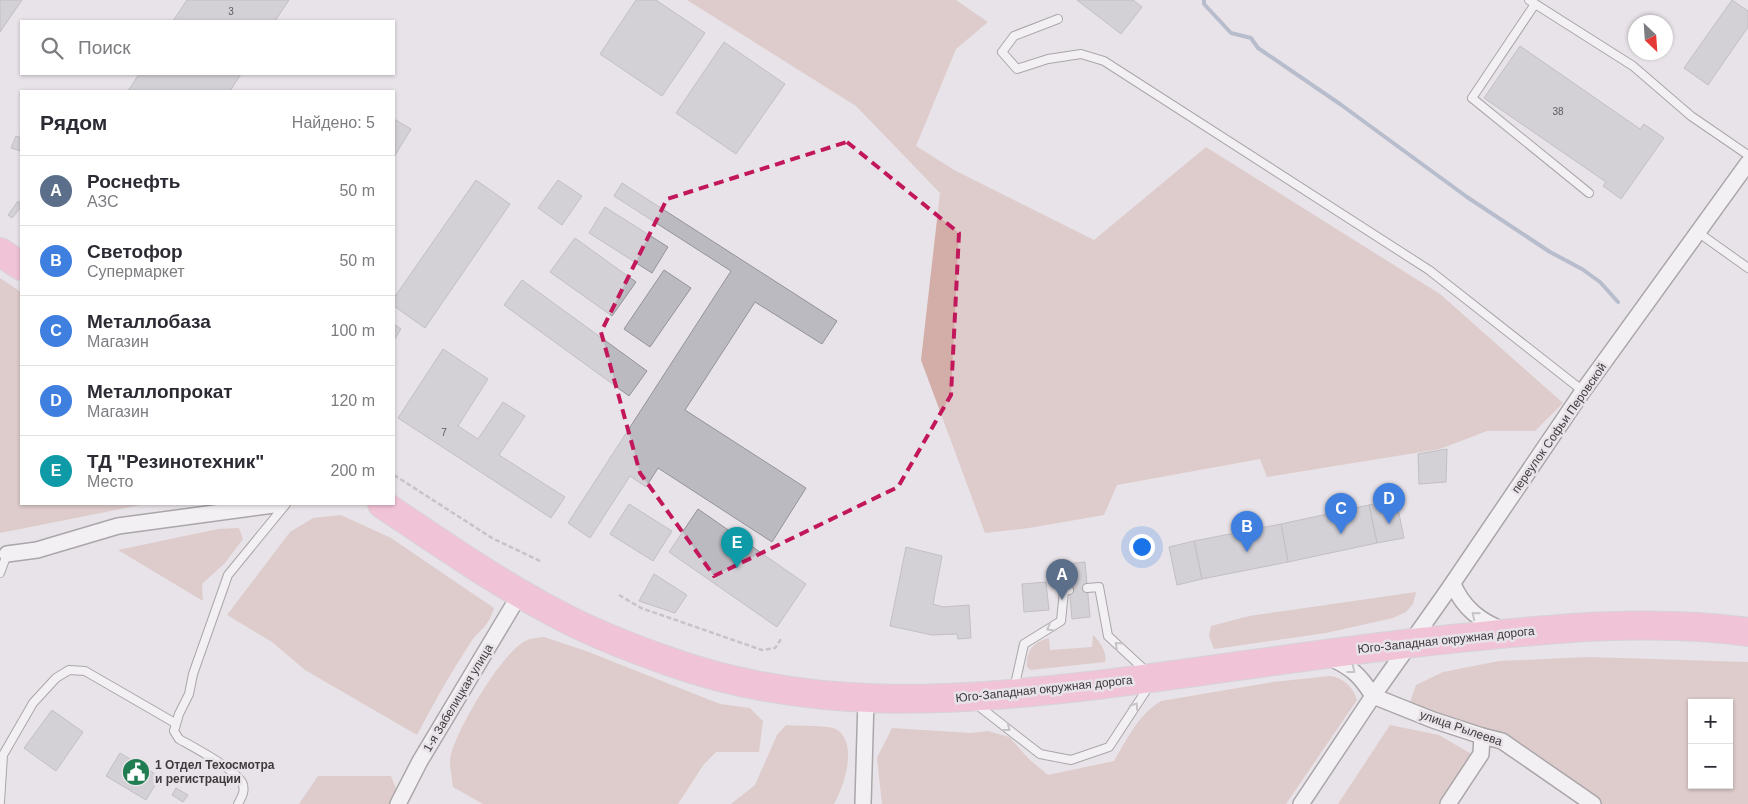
<!DOCTYPE html>
<html lang="ru">
<meta charset="utf-8">
<style>
body{margin:0;font-family:Helvetica,sans-serif;background:#f7f7f7;color:#2b2b33}
.controls{position:absolute;right:15px;bottom:15px;display:grid;overflow:hidden;border-radius:0px;box-shadow:0 1px 4px #0004}
.controls button{width:45px;height:45px;display:grid;place-items:center;padding:0;border:0;border-bottom:1px solid #e1e1e2;background:#fff;color:#2b2b33;font:25px sans-serif}
.compass{position:absolute;left:1628px;top:15px;width:45px;height:45px;border-radius:50%;background:#fff;box-shadow:0 1px 4px #0004;rotate:155deg}
.you{position:absolute;left:1141px;top:546px;width:18px;height:18px;margin:-12px;border:4px solid #fff;border-radius:50%;background:#1a73e8;box-shadow:0 0 0 8px #1a73e833}
.badge{display:grid;place-items:center;width:32px;height:32px;border-radius:50%;background:#207c51;color:#fff;font-size:16px;font-weight:700}
.pin{position:absolute;translate:-50% -41px;filter:drop-shadow(0 1px 2px #0008)}
.pin::after{content:'';position:absolute;top:26px;width:18px;height:15px;background:inherit;clip-path:polygon(0 0,100% 0,50% 100%)}
.list{margin:0;padding:0;list-style:none}
h2{display:flex;justify-content:space-between;align-items:center;height:65px;margin:0;padding:0 20px;font-size:21px}
h2 small{font-size:16px;font-weight:400;color:#7c7c81}
.list li{display:grid;grid-template-columns:32px 1fr auto;gap:15px;align-items:center;box-sizing:border-box;height:70px;padding:0 20px;border-top:1px solid #e1e1e2}
.list b{display:block;font-size:19px;white-space:nowrap}
.list p{margin:0;font-size:16px;white-space:nowrap;color:#7c7c81}
.list em{font-size:16px;font-style:normal;color:#7c7c81}
.icon{flex:none;width:28px;height:28px;fill:none;stroke:currentColor;stroke-width:2;stroke-linecap:round;stroke-linejoin:round}
.map{position:relative;flex:none;width:1748px;height:804px;overflow:hidden}
.search{position:absolute;background:#fff;box-shadow:0 1px 4px #0004;left:20px;top:20px;width:375px;height:55px;display:flex;align-items:center;gap:12px;box-sizing:border-box;padding:0 18px;border-radius:0px;color:#7c7c81;font-size:19px}
.panel{position:absolute;background:#fff;box-shadow:0 1px 4px #0004;left:20px;top:90px;width:375px;height:415px;border-radius:0px}
.map>svg:first-child{display:block}
.green{fill:#d3aea8;fill-rule:evenodd}
.lines{fill:none;stroke-linecap:round;stroke-linejoin:round}
.stream{stroke:#7d8faa;stroke-width:4}
.building{fill:#bbbac1;stroke:#939399}
.lane-casing{stroke:#5f5b5f;stroke-width:10}
.street-casing{stroke:#5f5b5f;stroke-width:18}
.highway-casing{stroke:#c1c0c1;stroke-width:30}
.path{stroke:#9f9b9f;stroke-width:2.5;stroke-dasharray:5 2.5;stroke-linecap:butt}
.lane{stroke:#fff;stroke-width:8}
.street{stroke:#fff;stroke-width:15}
.highway{stroke:#fd9cc0;stroke-width:28}
.oneway{stroke:#9e9d9e}
.marked{fill:none;stroke:#c2185b;stroke-width:4;stroke-dasharray:10 6;stroke-linejoin:round}
.labels{text-anchor:middle;dominant-baseline:central;stroke-width:5;stroke-linejoin:round;paint-order:stroke}
.number-label{font-size:10px;fill:#5c5b5e}
.street-label{font-size:12px;fill:#3d3b3d;stroke:#e8e3e8}
.poi-label{font-size:12px;font-weight:bold;fill:#3d3b3d;stroke:#e8e3e8;text-anchor:start}
</style>
<div class="map">
<svg width="1748" height="804" viewBox="0 0 1748 804">
<rect width="100%" height="100%" fill="#e8e3e8"/>
<!-- green -->
<g class="green">
<path d="M687,0H956L988,22L956,49L916,146L954,170L1094,240L1206,147L1440,294L1563,403L1535,431H1487L1440,449L1267,477L1260,459L1117,485L1104,515L1029,528L985,533L921,360L940,193L856,106Z"/>
<path d="M0,278L21,292V504H161L141,505L0,533Z"/>
<path d="M341,515L391,538L494,608C487,631 479,628 469,645C450,674 433,704 417,735L305,670L272,642L227,615L290,532L313,518Z"/>
<path d="M239,528L243,539L225,563L202,584L203,601L118,550L218,529Z"/>
<path d="M1416,592L1413,604L1406,612L1393,618L1326,633L1214,649L1209,636L1211,626L1249,616Z"/>
<path d="M1093,635C1099,640 1108,654 1105,662L1031,670L1027,667C1026,651 1033,642 1049,638L1050,650L1092,647Z"/>
<path d="M544,637L586,651L720,704L750,708L763,721L759,752H716L704,764L678,804H483L453,787C452,779 450,769 450,760C453,734 500,657 522,643C529,638 536,638 544,637Z"/>
<path d="M1588,657L1748,662V804H1596L1469,722L1431,716L1409,705L1416,685L1443,672L1499,661ZM1692,703H1729V785H1692Z"/>
<path d="M1330,676C1344,678 1353,687 1357,700L1286,804H882L877,758L892,728L971,733L988,731L1009,737L1030,760L1048,775L1114,761C1127,739 1138,715 1161,701L1273,682Z"/>
<path d="M786,725C797,726 827,725 836,729C859,743 844,786 834,804H731L755,785L777,735Z"/>
<path d="M1390,725L1439,735L1485,762L1456,804H1338Z"/>
<path d="M318,776H391L397,791L389,804H299Z"/>
</g>
<g class="lines">
<!-- stream -->
<path class="stream" d="M1204,0V4L1231,33L1251,38L1258,48L1340,104L1467,197L1550,252L1582,269L1600,282L1618,302"/>
</g>
<!-- building -->
<g class="building">
<path d="M0,0H22L0,32Z"/>
<path d="M187,0H289L275,21H173Z"/>
<path d="M636,0H656L705,33L662,96L600,54Z"/>
<path d="M1077,0H1133L1142,7L1121,34Z"/>
<path d="M1732,0L1748,11V27L1708,85L1684,68Z"/>
<path d="M724,42L785,84L736,154L676,113Z"/>
<path d="M1520,46L1640,129L1644,124L1664,138L1621,199L1603,186L1606,182L1484,98Z"/>
<path d="M139,74H241L230,91H128Z"/>
<path d="M394,119L411,129L394,157Z"/>
<path d="M16,136L21,138V151L11,148Z"/>
<path d="M476,180L510,204L425,328L394,306V298Z"/>
<path d="M558,180L582,196L562,225L538,208Z"/>
<path d="M622,183L837,321L822,344L755,302L685,410L806,488L772,542L658,468L646,487L630,476L590,538L568,523L731,271L614,196Z"/>
<path d="M18,201L21,207L12,218L8,215Z"/>
<path d="M605,207L668,247L652,273L589,233Z"/>
<path d="M575,238L636,282L612,316L550,272Z"/>
<path d="M664,270L691,288L650,347L624,329Z"/>
<path d="M522,280L647,371L629,396L504,305Z"/>
<path d="M394,324L401,329L394,340Z"/>
<path d="M443,349L488,379L458,426L478,439L503,402L525,416L499,455L565,497L551,518L398,418Z"/>
<path d="M1447,449L1446,482L1419,484L1418,454Z"/>
<path d="M1396,499L1404,538L1377,543L1369,505Z"/>
<path d="M629,504L672,531L653,561L610,534Z"/>
<path d="M1369,505L1377,543L1288,562L1281,524Z"/>
<path d="M698,509L806,584L777,627L669,552Z"/>
<path d="M1281,524L1288,562L1202,579L1194,541Z"/>
<path d="M1194,541L1202,579L1177,585L1169,547Z"/>
<path d="M906,547L942,556L933,604L943,607L969,605L971,638L958,639L957,634L932,635L890,626Z"/>
<path d="M1085,562L1090,617L1072,619L1067,564Z"/>
<path d="M654,574L687,595L675,613L639,601Z"/>
<path d="M1046,582L1049,610L1024,612L1022,584Z"/>
<path d="M52,710L83,732L56,771L24,748Z"/>
<path d="M120,753L160,777L146,800L106,776Z"/>
<path d="M176,788L188,795L183,802L172,795Z"/>
</g>
<g class="lines">
<defs>
<g id="lane">
<path d="M1529,0L1633,66L1691,116L1748,155"/>
<path d="M1535,4L1472,98L1589,193"/>
<path d="M1058,19L1014,36L1002,52L1017,69L1048,59L1081,54L1104,61L1429,270L1583,391"/>
<path d="M1699,233L1748,268"/>
<path d="M0,573L7,554"/>
<path d="M1087,588L1099,587L1108,636L1147,672"/>
<path d="M1014,689L1024,644L1061,621L1064,591L1069,590"/>
<path d="M976,704L1040,754L1071,760L1109,747L1149,686"/>
<path d="M0,802L3,755L33,703L56,678L69,670L85,671L175,723"/>
<path d="M238,804C241,798 245,793 243,785C241,772 193,747 179,739L174,731L179,714L189,694L193,674L228,575L286,504"/>
</g>
<g id="street">
<path d="M7,554L37,550L118,526L281,504"/>
<path d="M1453,584C1463,608 1480,621 1503,630"/>
<path d="M1328,657C1351,667 1360,675 1373,696"/>
<path d="M1373,696L1433,720L1482,736L1502,741L1593,804"/>
<path d="M398,804L420,761L520,594"/>
<path d="M863,804L866,699"/>
<path d="M1301,804L1373,696L1448,590L1583,391L1748,163"/>
<path d="M1448,804L1481,754L1482,736"/>
</g>
<g id="highway">
<path d="M0,252L21,266"/>
<path d="M382,504C439,542 496,582 557,614C592,633 631,648 668,661C810,712 951,702 1097,685C1205,672 1313,654 1422,642C1530,631 1639,617 1748,632"/>
</g>
</defs>
<!-- lane casing -->
<use href="#lane" class="lane-casing"/>
<!-- street casing -->
<use href="#street" class="street-casing"/>
<!-- highway casing -->
<use href="#highway" class="highway-casing"/>
<!-- path -->
<g class="path">
<path d="M394,475L492,538L542,562"/>
<path d="M619,595L641,608L762,650L775,648L781,639"/>
</g>
<!-- lane -->
<use href="#lane" class="lane"/>
<!-- street -->
<use href="#street" class="street"/>
<!-- highway -->
<use href="#highway" class="highway"/>
</g>
<!-- one-way arrows -->
<defs><path id="oneway-chevron" d="M-2-3.5L2.5 0L-2 3.5" fill="none" stroke-width="1.6" stroke-linecap="round" stroke-linejoin="round" transform="scale(1.25)"/></defs>
<g class="oneway">
<use href="#oneway-chevron" transform="translate(1475 615) rotate(-141)"/>
<use href="#oneway-chevron" transform="translate(1050 628) rotate(149)"/>
<use href="#oneway-chevron" transform="translate(1118 645) rotate(-138)"/>
<use href="#oneway-chevron" transform="translate(1352 670) rotate(38)"/>
<use href="#oneway-chevron" transform="translate(1135 706) rotate(-57)"/>
<use href="#oneway-chevron" transform="translate(1007 728) rotate(38)"/>
</g>
<!-- marked area -->
<path d="M0 0H1748V804H0ZM847,142L959,233L951,395L898,487L714,576L640,473L601,332L667,199Z" fill="#e8e3e8" fill-opacity=".55" fill-rule="evenodd"/>
<path class="marked" d="M847,142L959,233L951,395L898,487L714,576L640,473L601,332L667,199Z"/>
<!-- icons -->
<defs>
<symbol id="civic-disc" viewBox="-11 -11 22 22"><circle r="9.5" fill="#207c51" stroke="#e8e3e8"/><path d="M-.6-6.5H3V-4.5H.6V-3L4-1V1h2V6H-6V1h2V-1L-.6-3ZM-1.2 2.5V6h2.4V2.5Z" fill="#fff"/></symbol>
</defs>
<g fill-rule="evenodd">
<use href="#civic-disc" x="120" y="756" width="32" height="32"/>
</g>
<g class="labels">
<!-- number labels -->
<g class="number-label">
<text x="231" y="11">3</text>
<text x="1558" y="111">38</text>
<text x="444" y="432">7</text>
</g>
<!-- street labels -->
<g class="street-label">
<text transform="translate(1559 428) rotate(-55)">переулок Софьи Перовской</text>
<text transform="translate(1446 640) rotate(-6)">Юго-Западная окружная дорога</text>
<text transform="translate(1044 689) rotate(-6)">Юго-Западная окружная дорога</text>
<text transform="translate(458 698) rotate(-59)">1-я Забелицкая улица</text>
<text transform="translate(1461 728) rotate(19)">улица Рылеева</text>
</g>
<!-- poi labels -->
<g class="poi-label">
<text x="155" y="765">1 Отдел Техосмотра<tspan x="155" dy="14">и регистрации</tspan></text>
</g>
</g>
</svg>
<div class="controls">
<button>+</button>
<button>−</button>
</div>
<svg class="compass" viewBox="-18 -18 36 36"><path d="M0-13l5 13h-10z" fill="#e53935"/><path d="M0 13l5-13h-10z" fill="#7c7c81"/></svg>
<div class="you"></div>
<div class="pin badge" style="left:1062px;top:600px;background:#5c6f8a">A</div>
<div class="pin badge" style="left:1247px;top:552px;background:#3f7fe0">B</div>
<div class="pin badge" style="left:1341px;top:534px;background:#3f7fe0">C</div>
<div class="pin badge" style="left:1389px;top:524px;background:#3f7fe0">D</div>
<div class="pin badge" style="left:737px;top:568px;background:#0f9aa8">E</div>
<div class="search"><svg class="icon" aria-label="search" viewBox="0 0 24 24"><circle cx="10" cy="10" r="6"/><path d="M15 15l6 6"/></svg>Поиск</div>
<section class="panel">
<h2>Рядом<small>Найдено: 5</small></h2>
<ul class="list">
<li><span class="badge" style="background:#5c6f8a">A</span><div><b>Роснефть</b><p>АЗС</p></div><em>50 m</em></li>
<li><span class="badge" style="background:#3f7fe0">B</span><div><b>Светофор</b><p>Супермаркет</p></div><em>50 m</em></li>
<li><span class="badge" style="background:#3f7fe0">C</span><div><b>Металлобаза</b><p>Магазин</p></div><em>100 m</em></li>
<li><span class="badge" style="background:#3f7fe0">D</span><div><b>Металлопрокат</b><p>Магазин</p></div><em>120 m</em></li>
<li><span class="badge" style="background:#0f9aa8">E</span><div><b>ТД &quot;Резинотехник&quot;</b><p>Место</p></div><em>200 m</em></li>
</ul>
</section>
</div>
